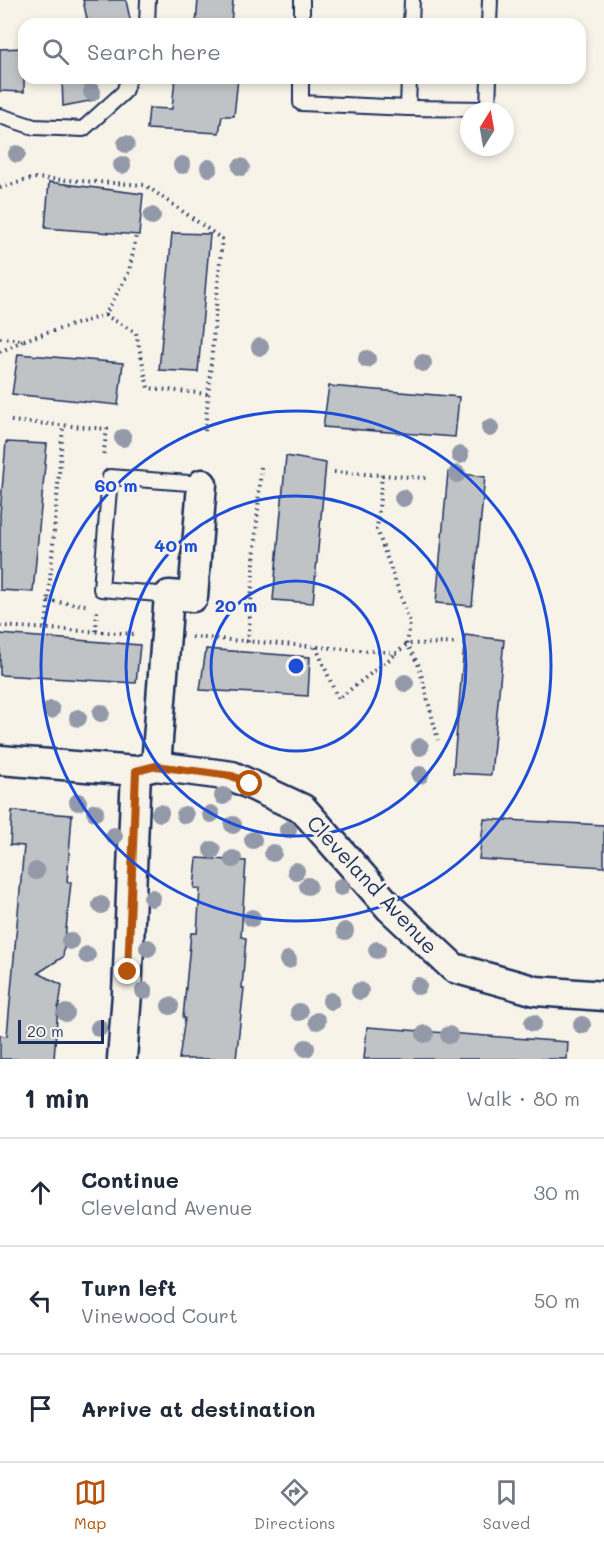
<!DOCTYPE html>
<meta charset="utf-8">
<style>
body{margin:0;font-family:Mali,sans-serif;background:#f2f2f3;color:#1f2937}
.compass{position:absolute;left:460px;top:102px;width:54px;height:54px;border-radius:50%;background:#fff;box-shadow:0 3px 9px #0003;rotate:11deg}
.scale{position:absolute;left:18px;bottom:15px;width:86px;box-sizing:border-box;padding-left:6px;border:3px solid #1b2f5e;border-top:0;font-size:16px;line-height:21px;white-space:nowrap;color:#1b2f5e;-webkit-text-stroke:4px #f7f3e8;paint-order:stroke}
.stop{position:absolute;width:18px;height:18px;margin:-14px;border:4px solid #b45309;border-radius:50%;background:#fff}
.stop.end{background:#b45309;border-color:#fff;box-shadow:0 2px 6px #0008}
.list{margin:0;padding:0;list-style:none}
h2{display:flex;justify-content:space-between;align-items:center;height:78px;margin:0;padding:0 24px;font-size:26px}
h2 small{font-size:20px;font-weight:400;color:#747a83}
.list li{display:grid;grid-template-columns:39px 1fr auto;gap:18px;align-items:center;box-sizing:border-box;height:108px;padding:0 24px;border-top:2px solid #e0e1e3}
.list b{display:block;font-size:22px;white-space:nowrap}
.list p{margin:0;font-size:20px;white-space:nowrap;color:#747a83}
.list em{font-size:20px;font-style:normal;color:#747a83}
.icon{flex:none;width:33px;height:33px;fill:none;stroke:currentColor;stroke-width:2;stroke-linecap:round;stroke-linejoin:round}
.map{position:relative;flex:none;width:604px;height:1059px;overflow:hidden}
.search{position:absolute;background:#fff;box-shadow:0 3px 9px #0003;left:18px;right:18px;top:18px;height:66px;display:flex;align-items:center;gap:15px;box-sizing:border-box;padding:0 21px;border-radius:18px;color:#747a83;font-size:22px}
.sheet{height:402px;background:#fff}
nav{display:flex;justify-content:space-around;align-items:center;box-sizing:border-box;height:84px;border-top:2px solid #e0e1e3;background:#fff;font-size:16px;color:#747a83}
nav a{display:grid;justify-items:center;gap:3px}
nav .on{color:#b45309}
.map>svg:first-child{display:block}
.building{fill:#c0c3c5;stroke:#1b2f5e;stroke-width:1.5}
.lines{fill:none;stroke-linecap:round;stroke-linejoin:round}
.service-casing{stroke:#1b2f5e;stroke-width:18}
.minor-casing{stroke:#1b2f5e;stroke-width:33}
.path{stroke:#1b2f5e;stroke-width:4;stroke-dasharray:1.5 4.5;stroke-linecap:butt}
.service{stroke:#f7f3e8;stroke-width:14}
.minor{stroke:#f7f3e8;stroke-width:28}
.tree{fill:#9399a9}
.route{stroke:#b45309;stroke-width:8}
.ring{fill:none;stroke:#1d4ed8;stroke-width:3}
.labels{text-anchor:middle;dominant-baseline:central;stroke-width:6;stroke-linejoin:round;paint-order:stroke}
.street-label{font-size:21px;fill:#1b2f5e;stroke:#f7f3e8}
.centre{fill:#1d4ed8;stroke:#f7f3e8;stroke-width:3}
.ring-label{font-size:18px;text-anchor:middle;font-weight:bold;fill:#1d4ed8;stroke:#f7f3e8;stroke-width:6;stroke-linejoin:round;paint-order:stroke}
</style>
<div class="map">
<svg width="604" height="1059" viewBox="0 0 604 1059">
<rect width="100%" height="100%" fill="#f7f3e8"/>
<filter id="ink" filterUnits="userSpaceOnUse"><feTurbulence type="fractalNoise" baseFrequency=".0167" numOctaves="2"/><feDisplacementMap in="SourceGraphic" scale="12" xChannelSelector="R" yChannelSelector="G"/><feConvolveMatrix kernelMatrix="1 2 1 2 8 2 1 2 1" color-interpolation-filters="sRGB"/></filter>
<g filter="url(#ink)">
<!-- building -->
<g class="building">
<path d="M83,0H126L131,24H88Z"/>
<path d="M198,0H233L231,24H196Z"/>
<path d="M24,48V92L0,91V49Z"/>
<path d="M62,78H93L95,100L63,106Z"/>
<path d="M175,78H238L234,116H222L219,133L147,129L149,108L172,109Z"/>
<path d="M49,182L143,194L139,235L45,228Z"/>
<path d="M172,233L210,234L198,372L159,370Z"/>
<path d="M18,354L123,363L118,405L12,394Z"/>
<path d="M329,386L459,397L455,437L323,427Z"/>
<path d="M6,442L47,444L33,592L0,590V514Z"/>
<path d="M286,456L326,463L313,603L273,600Z"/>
<path d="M448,472L485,477L472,606L436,603Z"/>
<path d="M0,634L140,645L136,683L0,675Z"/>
<path d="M465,635L504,640L491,775L453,773Z"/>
<path d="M206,649L310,657L308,696L200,690Z"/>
<path d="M12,811L72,815L67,882H71L63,957L38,973L62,985L59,1006H58L54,1059H0V1035L7,1036L24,846L10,845Z"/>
<path d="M484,819L604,825V867L479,859Z"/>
<path d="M197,858L246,861L241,937L246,938L242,988H244L236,1059H179L185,1018H183L191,933H197L200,889L194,888Z"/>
<path d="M367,1027L568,1042L567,1059H364Z"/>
</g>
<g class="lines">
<defs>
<g id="service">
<path d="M147,24L148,0"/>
<path d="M302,24V0"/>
<path d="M411,24L412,0"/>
<path d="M489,24L490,0"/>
<path d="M301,78V103L408,108L409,78"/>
<path d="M408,108L488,109L489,78"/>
<path d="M0,116L34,127L83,129L124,92L129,78"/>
<path d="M169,595L101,589L110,477L202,484"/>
</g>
<g id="minor">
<path d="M0,760L136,771L156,766L232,776L303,809L390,908L454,968L536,991L604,996"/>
<path d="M156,766L169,595L193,597L202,484"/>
<path d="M122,1059L127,994L136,771"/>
</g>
</defs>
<!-- service casing -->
<use href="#service" class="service-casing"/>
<!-- minor casing -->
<use href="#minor" class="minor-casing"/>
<!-- path -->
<g class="path">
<path d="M0,188L34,178L145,185L222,239L205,431"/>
<path d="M105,315L136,333L148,388L208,394"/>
<path d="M0,338L24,340L105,315L129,272L136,236"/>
<path d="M0,352L24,340"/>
<path d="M11,421L107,429L103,457"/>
<path d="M334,472L426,478"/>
<path d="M382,475L377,530L410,622L407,644L419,666L438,740"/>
<path d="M48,601L86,605"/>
<path d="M0,626L137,634"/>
<path d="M46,628L63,426"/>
<path d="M96,631L97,610"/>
<path d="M192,637L397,653L407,644L458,643"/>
<path d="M248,642L261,467"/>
<path d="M316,647L338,699L396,654"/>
</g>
<!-- service -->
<use href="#service" class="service"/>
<!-- minor -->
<use href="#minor" class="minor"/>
</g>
<!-- trees -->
<g class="tree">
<circle cx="92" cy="92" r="9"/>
<circle cx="126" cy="144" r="9"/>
<circle cx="17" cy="154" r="9"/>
<circle cx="122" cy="165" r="9"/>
<circle cx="182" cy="165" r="9"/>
<circle cx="241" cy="167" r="9"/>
<circle cx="209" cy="168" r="9"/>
<circle cx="152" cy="216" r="9"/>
<circle cx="260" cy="347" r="9"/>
<circle cx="367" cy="359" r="9"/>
<circle cx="423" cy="363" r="9"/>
<circle cx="490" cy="428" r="9"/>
<circle cx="123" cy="438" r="9"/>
<circle cx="460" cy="455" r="9"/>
<circle cx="457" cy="474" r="9"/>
<circle cx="403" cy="498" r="9"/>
<circle cx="405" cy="683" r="9"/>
<circle cx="51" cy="710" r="9"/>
<circle cx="101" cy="713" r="9"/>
<circle cx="78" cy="718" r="9"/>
<circle cx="420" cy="747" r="9"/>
<circle cx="420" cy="775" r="9"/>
<circle cx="223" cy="796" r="9"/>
<circle cx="78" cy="802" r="9"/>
<circle cx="95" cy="812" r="9"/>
<circle cx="160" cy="813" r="9"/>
<circle cx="211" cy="814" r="9"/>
<circle cx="185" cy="815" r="9"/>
<circle cx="233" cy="825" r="9"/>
<circle cx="288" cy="830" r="9"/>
<circle cx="114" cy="836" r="9"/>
<circle cx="253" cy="840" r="9"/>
<circle cx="212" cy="850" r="9"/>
<circle cx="273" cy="853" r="9"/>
<circle cx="233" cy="859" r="9"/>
<circle cx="36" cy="871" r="9"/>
<circle cx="296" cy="871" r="9"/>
<circle cx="308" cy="886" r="9"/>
<circle cx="341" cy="887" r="9"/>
<circle cx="152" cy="898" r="9"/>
<circle cx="101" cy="905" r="9"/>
<circle cx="252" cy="918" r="9"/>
<circle cx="345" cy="931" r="9"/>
<circle cx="70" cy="941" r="9"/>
<circle cx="148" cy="948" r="9"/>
<circle cx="377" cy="950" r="9"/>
<circle cx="87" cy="955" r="9"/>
<circle cx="288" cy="960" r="9"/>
<circle cx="418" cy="986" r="9"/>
<circle cx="144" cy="991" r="9"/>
<circle cx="360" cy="991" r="9"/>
<circle cx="331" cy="1001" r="9"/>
<circle cx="170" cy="1006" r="9"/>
<circle cx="299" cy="1012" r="9"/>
<circle cx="66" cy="1013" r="9"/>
<circle cx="317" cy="1021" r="9"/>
<circle cx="533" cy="1023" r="9"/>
<circle cx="582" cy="1025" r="9"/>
<circle cx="99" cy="1028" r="9"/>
<circle cx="425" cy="1034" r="9"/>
<circle cx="449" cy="1035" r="9"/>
<circle cx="306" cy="1048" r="9"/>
</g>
</g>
<g class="lines" filter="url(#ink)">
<!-- route -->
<path class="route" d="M128,972L136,771L156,766L232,776L250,784"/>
</g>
<!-- distance rings -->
<g class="ring">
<circle cx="296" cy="666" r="85"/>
<circle cx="296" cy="666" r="170"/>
<circle cx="296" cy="666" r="255"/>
</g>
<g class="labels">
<!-- street labels -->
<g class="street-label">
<text transform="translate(373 884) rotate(47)">Cleveland Avenue</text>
</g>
</g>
<circle cx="296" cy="666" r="9" class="centre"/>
<g class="ring-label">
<text x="116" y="492">60 m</text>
<text x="176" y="552">40 m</text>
<text x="236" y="612">20 m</text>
</g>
</svg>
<svg class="compass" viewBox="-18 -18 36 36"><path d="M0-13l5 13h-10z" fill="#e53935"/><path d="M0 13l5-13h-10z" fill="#747a83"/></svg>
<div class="scale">20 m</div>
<div class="stop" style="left:250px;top:784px"></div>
<div class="stop end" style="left:128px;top:972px"></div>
<div class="search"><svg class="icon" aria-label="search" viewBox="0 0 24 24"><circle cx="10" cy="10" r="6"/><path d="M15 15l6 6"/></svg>Search here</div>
</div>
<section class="sheet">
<h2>1 min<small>Walk · 80 m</small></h2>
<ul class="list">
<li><svg class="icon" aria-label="ahead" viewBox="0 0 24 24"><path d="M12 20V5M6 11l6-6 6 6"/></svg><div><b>Continue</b><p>Cleveland Avenue</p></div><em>30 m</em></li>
<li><svg class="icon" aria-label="left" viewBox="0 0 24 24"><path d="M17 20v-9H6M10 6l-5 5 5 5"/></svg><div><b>Turn left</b><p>Vinewood Court</p></div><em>50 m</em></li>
<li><svg class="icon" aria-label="arrive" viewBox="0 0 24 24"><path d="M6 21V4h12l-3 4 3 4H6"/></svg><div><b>Arrive at destination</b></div></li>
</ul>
</section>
<nav>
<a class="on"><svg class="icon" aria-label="map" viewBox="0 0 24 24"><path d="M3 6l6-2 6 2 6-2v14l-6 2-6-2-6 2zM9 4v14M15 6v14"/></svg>Map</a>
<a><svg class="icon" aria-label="directions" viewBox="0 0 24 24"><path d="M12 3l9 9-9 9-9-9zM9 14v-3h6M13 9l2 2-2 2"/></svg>Directions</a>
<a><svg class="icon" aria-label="saved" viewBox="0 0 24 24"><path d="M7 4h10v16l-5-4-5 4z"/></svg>Saved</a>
</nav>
